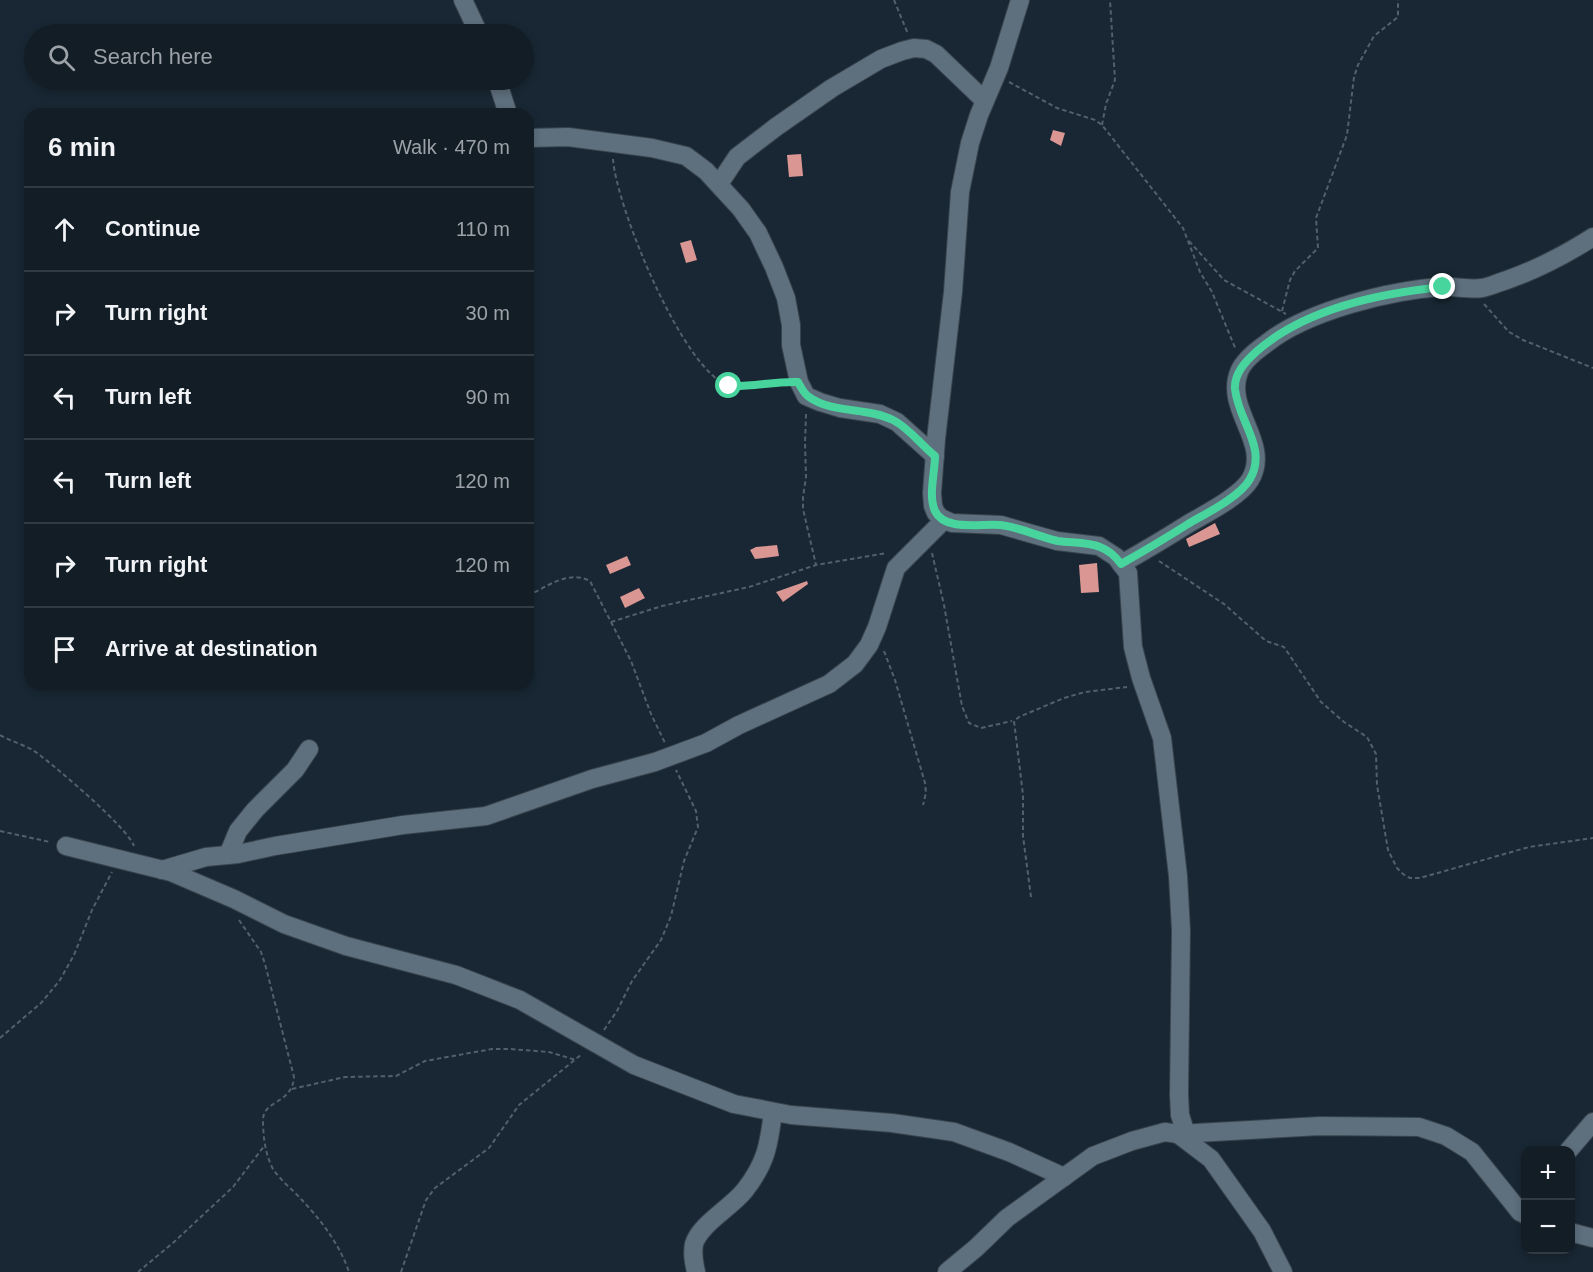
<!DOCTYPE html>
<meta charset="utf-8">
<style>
body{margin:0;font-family:Arial,sans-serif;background:#1b262e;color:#f1f3f6}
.controls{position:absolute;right:18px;bottom:18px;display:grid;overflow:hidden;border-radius:12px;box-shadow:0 3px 9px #0003}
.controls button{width:54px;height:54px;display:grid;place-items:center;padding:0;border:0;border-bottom:2px solid #313b43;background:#121d26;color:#f1f3f6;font:30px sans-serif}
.stop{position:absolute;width:18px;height:18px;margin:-14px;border:4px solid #48d49d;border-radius:50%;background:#fff}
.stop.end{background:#48d49d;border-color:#fff;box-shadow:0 2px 6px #0008}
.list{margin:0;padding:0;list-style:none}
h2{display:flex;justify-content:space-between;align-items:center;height:78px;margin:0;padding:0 24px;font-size:26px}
h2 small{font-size:20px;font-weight:400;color:#9ca2a7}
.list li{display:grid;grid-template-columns:39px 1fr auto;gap:18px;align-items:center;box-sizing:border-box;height:84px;padding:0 24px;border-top:2px solid #313b43}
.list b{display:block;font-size:22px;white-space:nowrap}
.list em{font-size:20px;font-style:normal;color:#9ca2a7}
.icon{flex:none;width:33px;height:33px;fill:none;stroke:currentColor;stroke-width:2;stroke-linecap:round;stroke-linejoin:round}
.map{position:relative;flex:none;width:1593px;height:1272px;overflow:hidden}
.search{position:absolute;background:#121d26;box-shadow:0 3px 9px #0003;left:24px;top:24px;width:510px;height:66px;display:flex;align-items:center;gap:15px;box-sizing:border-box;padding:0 21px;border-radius:33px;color:#9ca2a7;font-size:22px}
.panel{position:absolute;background:#121d26;box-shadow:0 3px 9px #0003;left:24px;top:108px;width:510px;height:582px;border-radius:18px}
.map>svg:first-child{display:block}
.building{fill:#d99693}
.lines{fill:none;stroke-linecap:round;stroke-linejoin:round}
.minor-casing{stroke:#38444d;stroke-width:20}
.path{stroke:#53606a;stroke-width:2;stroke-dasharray:4.5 3;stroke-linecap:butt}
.minor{stroke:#5e6f7d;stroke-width:18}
.route{stroke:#48d49d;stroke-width:8}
</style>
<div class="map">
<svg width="1593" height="1272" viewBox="0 0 1593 1272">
<rect width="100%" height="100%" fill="#182733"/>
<!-- building -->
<g class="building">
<path d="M1053,130L1065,133L1061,146L1050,140Z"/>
<path d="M801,154L803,176L789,177L787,155Z"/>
<path d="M691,240L697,260L686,263L680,243Z"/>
<path d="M1215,523L1220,534L1189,547L1186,539Z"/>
<path d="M777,545L779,556L755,559L750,550L756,547Z"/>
<path d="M627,556L631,565L610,574L606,565Z"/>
<path d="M1097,563L1099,592L1081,593L1079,565Z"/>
<path d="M807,581L808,584L783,602L776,592Z"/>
<path d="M639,588L645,598L625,608L620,597Z"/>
</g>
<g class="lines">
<defs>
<g id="minor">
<path d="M463,0L479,34"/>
<path d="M1020,0L999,68L979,115L970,143L960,192L953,292L936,439L932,493L933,506L936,513L941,518L952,523L1001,525L1057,541L1099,546L1116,557L1128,573L1133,647L1141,678L1162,738L1178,876L1181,930L1179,1095L1180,1115L1186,1134"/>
<path d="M497,80L508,114"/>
<path d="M528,138L568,137L652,148L686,156L706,171L741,209L758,233L774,267L786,298L791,325V345L799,382L806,396L820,402L840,408L880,414L897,422L935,456"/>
<path d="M719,184L737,157L776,127L832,88L881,59L902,51L914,48L926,49L936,54L985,101"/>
<path d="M1121,564C1144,551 1166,538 1188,524C1205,514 1239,497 1250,480C1272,443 1224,410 1239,372C1243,361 1257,350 1267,343C1307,311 1391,290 1442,287C1455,286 1469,290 1482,288C1489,287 1497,283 1504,281C1536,270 1565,255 1593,237"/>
<path d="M66,846L171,872L234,899L284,924L346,946L456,975L520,1000L634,1065L734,1104L791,1115L892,1123L954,1132L1009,1152L1064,1177"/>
<path d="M228,855L238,831L255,810L295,770L309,749"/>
<path d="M162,870L206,857L238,854L275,846L403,825L486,816L592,779L655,762L706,743L739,725L829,684L855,664L869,645L877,627L896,568L944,520"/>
<path d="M1178,1134L1320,1126L1419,1127L1446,1136L1472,1152L1520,1212L1526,1215"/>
<path d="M1569,1150L1593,1122"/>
<path d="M1570,1232L1593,1238"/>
<path d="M696,1272C694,1263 692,1254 694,1244C700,1224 732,1207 745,1190C766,1163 769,1145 773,1112"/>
<path d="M947,1272L976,1248L1007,1218L1093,1156L1132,1141L1165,1132L1178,1134L1211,1159L1262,1231L1283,1272"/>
</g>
</defs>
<!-- minor casing -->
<use href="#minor" class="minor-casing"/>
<!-- path -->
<g class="path">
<path d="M894,0L908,34"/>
<path d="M1009,82L1057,108L1095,120L1102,125L1183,228L1200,272L1212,292L1236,350"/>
<path d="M1102,125L1106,104L1115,80L1110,0"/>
<path d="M613,159C616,206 683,371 729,386C746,391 766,381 784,381"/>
<path d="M1189,241L1224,280L1286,314"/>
<path d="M1484,304L1509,332L1523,340L1593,368"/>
<path d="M1282,311L1290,280L1295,271L1318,248L1316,218L1347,135L1354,77L1358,65L1374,36L1398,17V0"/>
<path d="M806,414L805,443L806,477L803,497V509L816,565"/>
<path d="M932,553L944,605L962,706L969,723L981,728L1012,721"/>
<path d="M1159,561L1224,604L1266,641L1284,647L1321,702L1344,722L1367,737L1376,754L1377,785L1388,850L1397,868L1403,874L1410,878H1420L1529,847L1593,838"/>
<path d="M528,596C547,586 569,570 590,581L631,661L651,714L665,743"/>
<path d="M611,622L662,606L749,587L816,565L887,553"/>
<path d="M884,651L895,680L925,783L926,793L923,805"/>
<path d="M0,735C12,742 26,745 37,753C56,767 128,828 134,846"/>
<path d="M0,831L50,842"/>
<path d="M1031,897L1023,836V795L1014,721L1019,717L1064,698L1085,692L1127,687"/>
<path d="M239,920L261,952L265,964L294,1077C292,1104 264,1100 263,1119C263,1136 265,1154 273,1169C280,1180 293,1190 301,1199C321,1220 340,1245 349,1272"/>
<path d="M604,1030L617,1011L632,981L661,940L671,916L684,861L698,827L696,811L676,770"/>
<path d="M0,1038L41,1003L60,980L74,955L92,910L112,872"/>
<path d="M292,1089L345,1077L396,1076L425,1061L492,1049H510L549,1052L576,1060"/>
<path d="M138,1272L174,1242L233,1187L265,1145"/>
<path d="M401,1272L426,1200L435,1188L489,1148L519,1105L582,1054"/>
</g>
<!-- minor -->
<use href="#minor" class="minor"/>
</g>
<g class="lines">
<!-- route -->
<path class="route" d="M729,386C753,387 775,381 798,382C801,387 804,394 809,397C833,414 867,407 893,420C909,428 921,445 935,456C935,472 928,496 935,511C945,532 982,523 1000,525C1020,527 1039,537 1058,541C1071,543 1088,542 1100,547C1108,550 1116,557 1121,564C1144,551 1166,538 1188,524C1205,514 1240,497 1250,479C1268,448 1238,421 1235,389C1234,373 1246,361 1257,351C1305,309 1381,293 1443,287"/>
</g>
</svg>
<div class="controls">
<button>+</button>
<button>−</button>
</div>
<div class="stop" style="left:729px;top:386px"></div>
<div class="stop end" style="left:1443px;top:287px"></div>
<div class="search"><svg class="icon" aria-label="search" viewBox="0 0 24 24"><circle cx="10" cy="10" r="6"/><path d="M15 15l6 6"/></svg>Search here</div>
<section class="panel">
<h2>6 min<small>Walk · 470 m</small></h2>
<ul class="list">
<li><svg class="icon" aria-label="ahead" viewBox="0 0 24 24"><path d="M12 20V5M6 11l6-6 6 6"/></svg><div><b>Continue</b></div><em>110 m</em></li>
<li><svg class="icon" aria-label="right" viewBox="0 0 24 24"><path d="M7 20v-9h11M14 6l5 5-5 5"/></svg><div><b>Turn right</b></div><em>30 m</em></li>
<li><svg class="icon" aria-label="left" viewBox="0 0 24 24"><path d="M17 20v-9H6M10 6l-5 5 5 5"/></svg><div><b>Turn left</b></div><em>90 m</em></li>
<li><svg class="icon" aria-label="left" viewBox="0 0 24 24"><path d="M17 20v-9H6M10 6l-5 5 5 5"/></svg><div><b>Turn left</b></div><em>120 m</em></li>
<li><svg class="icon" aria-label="right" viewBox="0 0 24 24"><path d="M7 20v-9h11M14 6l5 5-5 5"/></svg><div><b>Turn right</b></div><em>120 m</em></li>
<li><svg class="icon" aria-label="arrive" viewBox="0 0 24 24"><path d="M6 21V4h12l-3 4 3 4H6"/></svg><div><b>Arrive at destination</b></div></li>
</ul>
</section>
</div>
